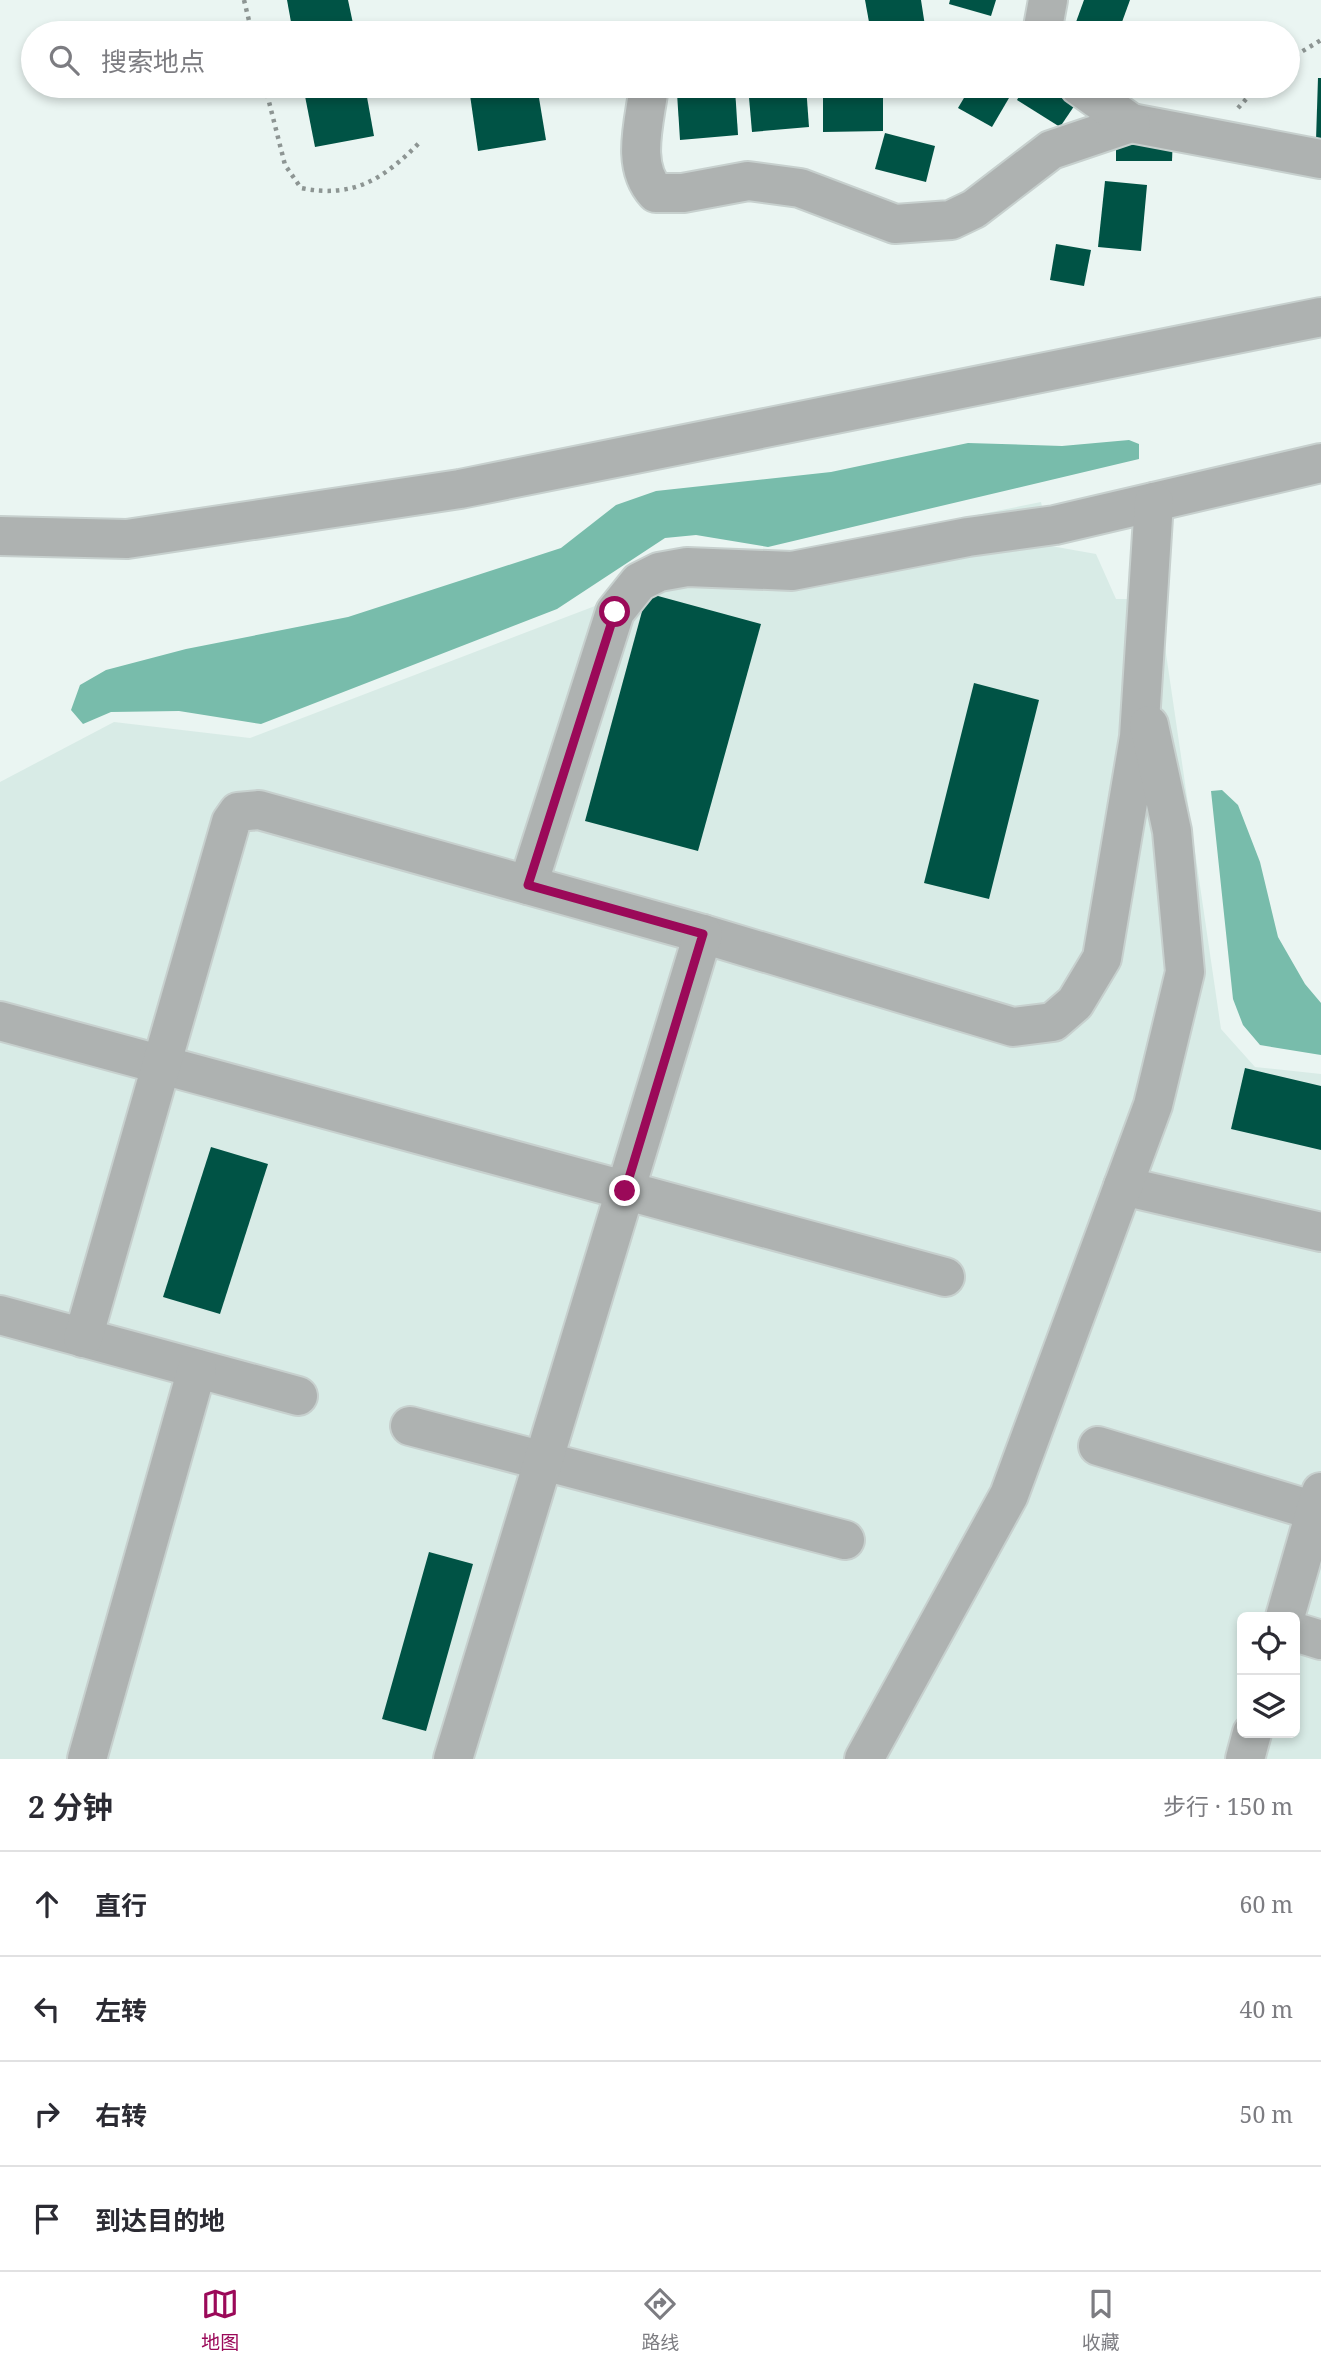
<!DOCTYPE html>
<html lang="zh">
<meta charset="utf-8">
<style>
body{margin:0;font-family:"Noto Serif","Noto Sans SC",serif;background:#f7f7f7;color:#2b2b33}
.controls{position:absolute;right:21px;bottom:21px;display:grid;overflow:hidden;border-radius:10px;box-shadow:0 4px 10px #0003}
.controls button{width:63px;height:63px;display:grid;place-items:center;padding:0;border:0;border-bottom:2px solid #e1e1e2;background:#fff;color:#2b2b33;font:35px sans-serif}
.stop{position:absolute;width:21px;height:21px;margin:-16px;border:5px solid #9b0959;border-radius:50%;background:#fff}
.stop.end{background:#9b0959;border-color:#fff;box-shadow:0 2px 7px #0008}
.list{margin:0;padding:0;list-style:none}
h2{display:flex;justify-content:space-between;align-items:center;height:91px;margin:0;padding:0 28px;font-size:30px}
h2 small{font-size:23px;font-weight:400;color:#7c7c81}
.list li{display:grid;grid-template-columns:46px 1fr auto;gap:21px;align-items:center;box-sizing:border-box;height:105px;padding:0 28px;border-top:2px solid #e1e1e2}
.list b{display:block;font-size:26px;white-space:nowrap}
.list em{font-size:23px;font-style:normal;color:#7c7c81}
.icon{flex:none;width:38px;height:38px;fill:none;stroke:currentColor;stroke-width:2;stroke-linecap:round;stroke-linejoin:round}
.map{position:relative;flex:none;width:1321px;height:1759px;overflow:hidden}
.search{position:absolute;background:#fff;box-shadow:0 4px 10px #0003;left:21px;right:21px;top:21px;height:77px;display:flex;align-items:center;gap:18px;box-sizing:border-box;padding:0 24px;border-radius:38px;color:#7c7c81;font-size:26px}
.sheet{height:511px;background:#fff}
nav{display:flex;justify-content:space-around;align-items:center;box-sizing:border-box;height:98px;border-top:2px solid #e1e1e2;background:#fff;font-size:19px;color:#7c7c81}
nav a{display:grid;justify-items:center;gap:4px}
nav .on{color:#9b0959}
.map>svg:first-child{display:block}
.built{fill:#d8ebe6;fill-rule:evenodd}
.forest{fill:#78bcab}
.building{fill:#005345}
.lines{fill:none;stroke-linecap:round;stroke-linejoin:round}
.minor-casing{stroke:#c7d0ce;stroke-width:42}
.path{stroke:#8d9593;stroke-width:4.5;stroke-dasharray:3.5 5;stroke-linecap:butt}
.minor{stroke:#aeb2b1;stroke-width:38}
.route{stroke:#9b0959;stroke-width:9}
</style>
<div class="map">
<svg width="1321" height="1759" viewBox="0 0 1321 1759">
<rect width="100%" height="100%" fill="#eaf5f2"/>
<!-- built -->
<path class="built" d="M1041,502L1051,546L1096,554L1116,599H1158L1221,1029L1255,1067L1321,1074V1759H0V782L114,722L250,738L595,606L630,570L664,551L760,559ZM1242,1617H1295V1733H1242Z"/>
<!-- forest -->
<g class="forest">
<path d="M1129,440L1139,444V459L768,547L696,535L665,538L557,609L261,724L179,711L111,712L83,724L71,710L80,685L106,670L186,649L348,617L561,548L616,505L656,491L831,472L968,443L1062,446Z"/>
<path d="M1222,790L1238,805L1260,862L1278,937L1305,984L1321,1003V1055L1260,1045L1243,1025L1233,999L1211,791Z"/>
</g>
<!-- building -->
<g class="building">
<path d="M287,0H348L355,33H293Z"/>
<path d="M865,0H921L925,26L871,33Z"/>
<path d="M950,0H996L991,16L949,4Z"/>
<path d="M1084,0H1130L1118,33H1072Z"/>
<path d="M1318,78H1321V140H1316Z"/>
<path d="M303,86H365L374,136L315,147Z"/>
<path d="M523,86H537L546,140L478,151L470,95Z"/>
<path d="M748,86H806L809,127L752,132Z"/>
<path d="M921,86H962L960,95Z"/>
<path d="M971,86H1016L992,127L958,108Z"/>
<path d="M1025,86H1078L1085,90L1060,127L1017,100Z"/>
<path d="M1125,86H1153L1147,97Z"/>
<path d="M735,89L738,135L680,140L677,93Z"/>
<path d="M883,90V131L823,132V91Z"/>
<path d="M885,133L935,146L926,182L875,169Z"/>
<path d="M1116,135L1173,136L1172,161H1116Z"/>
<path d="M1105,181L1147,185L1141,251L1098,247Z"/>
<path d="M1056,244L1091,250L1084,286L1050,280Z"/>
<path d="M647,593L761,624L698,851L585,821Z"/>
<path d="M974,683L1039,700L989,899L924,883Z"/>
<path d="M1245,1068L1321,1086V1150L1231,1129Z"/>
<path d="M211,1147L268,1164L220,1314L163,1297Z"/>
<path d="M429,1552L473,1564L426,1731L382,1719Z"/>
</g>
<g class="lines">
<defs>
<g id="minor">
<path d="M1042,33L1048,0"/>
<path d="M649,86C645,121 630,165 656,193H683L748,181L800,188L895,224L951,220L974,209L1051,150L1131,123L1321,159"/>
<path d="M1079,86L1131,123"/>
<path d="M0,536L127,539L460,489L1321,317"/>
<path d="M528,885L615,612L639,582L659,572L687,567L792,571L968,537L1055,525L1321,463"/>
<path d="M0,1021L945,1277"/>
<path d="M1123,1186L1321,1232"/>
<path d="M0,1315L298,1396"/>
<path d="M83,1338L231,822L238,812L259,810L703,934L1013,1027L1053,1022L1075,1003L1102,958L1139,737L1154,502"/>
<path d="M410,1426L845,1540"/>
<path d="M1098,1446L1315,1511"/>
<path d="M1285,1617L1321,1492"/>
<path d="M1295,1632L1321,1640"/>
<path d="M87,1759L197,1369"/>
<path d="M453,1759L703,934"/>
<path d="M864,1759L1009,1495L1153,1105L1185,972L1172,831L1149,725"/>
<path d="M1245,1759L1252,1733"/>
</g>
</defs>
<!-- minor casing -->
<use href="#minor" class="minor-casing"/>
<!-- path -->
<g class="path">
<path d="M244,0L252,33"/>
<path d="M1288,60L1321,40"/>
<path d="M265,86L285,165L301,188C354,199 385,178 421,141"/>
<path d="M1238,108L1258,86"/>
</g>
<!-- minor -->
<use href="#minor" class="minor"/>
</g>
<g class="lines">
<!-- route -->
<path class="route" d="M615,612L528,885L703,934L625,1191"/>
</g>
</svg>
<div class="controls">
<button><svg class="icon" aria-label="locate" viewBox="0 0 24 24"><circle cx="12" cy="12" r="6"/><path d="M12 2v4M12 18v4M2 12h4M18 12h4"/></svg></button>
<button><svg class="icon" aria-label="layers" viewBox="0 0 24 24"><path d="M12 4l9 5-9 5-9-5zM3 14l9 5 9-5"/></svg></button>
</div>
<div class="stop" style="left:615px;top:612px"></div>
<div class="stop end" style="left:625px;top:1191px"></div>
<div class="search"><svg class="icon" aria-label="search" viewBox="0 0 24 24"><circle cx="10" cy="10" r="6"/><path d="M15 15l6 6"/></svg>搜索地点</div>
</div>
<section class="sheet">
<h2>2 分钟<small>步行 · 150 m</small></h2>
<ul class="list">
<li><svg class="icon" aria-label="ahead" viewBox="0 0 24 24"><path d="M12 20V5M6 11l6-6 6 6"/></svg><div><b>直行</b></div><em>60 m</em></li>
<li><svg class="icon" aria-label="left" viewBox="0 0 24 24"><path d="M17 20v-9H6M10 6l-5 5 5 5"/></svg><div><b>左转</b></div><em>40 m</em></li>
<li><svg class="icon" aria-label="right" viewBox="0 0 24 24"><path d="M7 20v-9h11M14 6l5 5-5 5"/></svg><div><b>右转</b></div><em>50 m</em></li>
<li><svg class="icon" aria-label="arrive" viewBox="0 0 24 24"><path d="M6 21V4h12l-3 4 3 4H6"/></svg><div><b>到达目的地</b></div></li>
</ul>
</section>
<nav>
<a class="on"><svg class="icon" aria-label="map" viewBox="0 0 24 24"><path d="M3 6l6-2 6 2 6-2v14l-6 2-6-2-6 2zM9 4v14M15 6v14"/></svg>地图</a>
<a><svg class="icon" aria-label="directions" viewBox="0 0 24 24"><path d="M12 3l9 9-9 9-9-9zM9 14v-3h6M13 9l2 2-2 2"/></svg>路线</a>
<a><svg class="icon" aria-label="saved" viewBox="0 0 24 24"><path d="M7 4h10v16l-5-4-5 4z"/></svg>收藏</a>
</nav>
